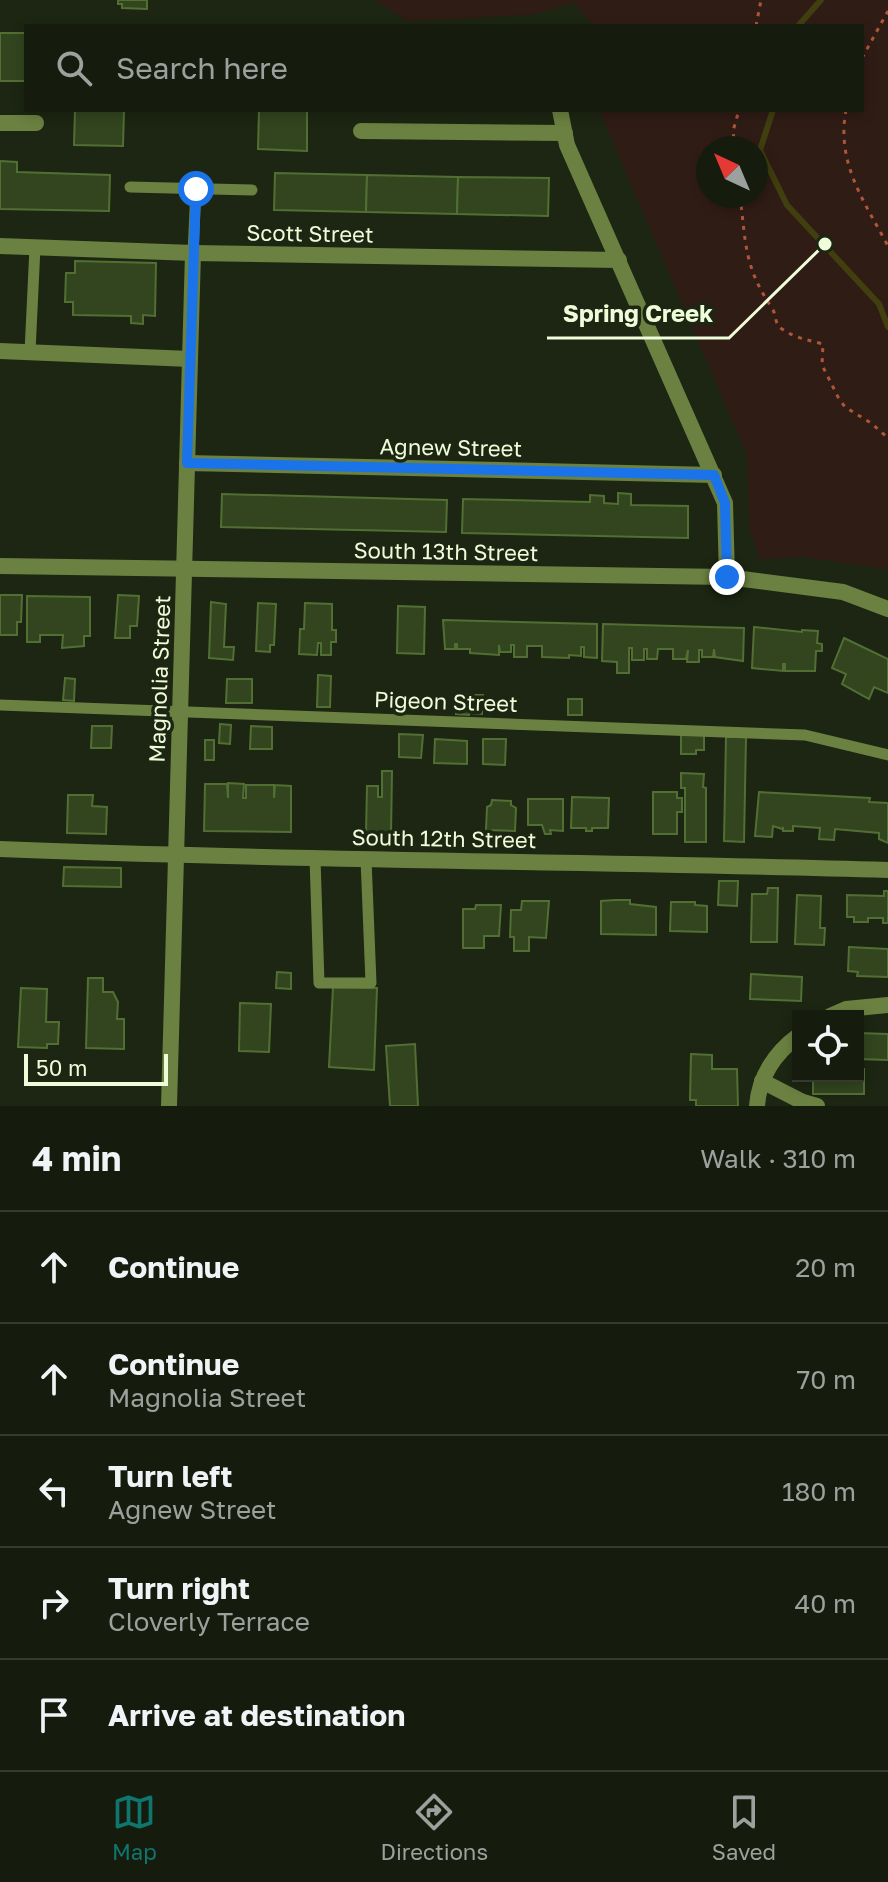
<!DOCTYPE html>
<meta charset="utf-8">
<style>
body{margin:0;font-family:"Golos Text",sans-serif;background:#1e2517;color:#f1f3f6}
.controls{position:absolute;right:24px;bottom:24px;display:grid;overflow:hidden;border-radius:0px;box-shadow:0 4px 12px #0003}
.controls button{width:72px;height:72px;display:grid;place-items:center;padding:0;border:0;border-bottom:2px solid #343a2e;background:#151c0e;color:#f1f3f6;font:40px sans-serif}
.compass{position:absolute;left:696px;top:136px;width:72px;height:72px;border-radius:50%;background:#151c0e;box-shadow:0 4px 12px #0003;rotate:316deg}
.scale{position:absolute;left:24px;bottom:20px;width:144px;box-sizing:border-box;padding-left:8px;border:4px solid #eefcda;border-top:0;font-size:22px;line-height:28px;white-space:nowrap;color:#eefcda;-webkit-text-stroke:6px #1c2612;paint-order:stroke}
.stop{position:absolute;width:24px;height:24px;margin:-18px;border:6px solid #1a73e8;border-radius:50%;background:#fff}
.stop.end{background:#1a73e8;border-color:#fff;box-shadow:0 2px 8px #0008}
.list{margin:0;padding:0;list-style:none}
h2{display:flex;justify-content:space-between;align-items:center;height:104px;margin:0;padding:0 32px;font-size:34px}
h2 small{font-size:26px;font-weight:400;color:#9da19e}
.list li{display:grid;grid-template-columns:52px 1fr auto;gap:24px;align-items:center;box-sizing:border-box;height:112px;padding:0 32px;border-top:2px solid #343a2e}
.list b{display:block;font-size:30px;white-space:nowrap}
.list p{margin:0;font-size:26px;white-space:nowrap;color:#9da19e}
.list em{font-size:26px;font-style:normal;color:#9da19e}
.icon{flex:none;width:44px;height:44px;fill:none;stroke:currentColor;stroke-width:2;stroke-linecap:round;stroke-linejoin:round}
.map{position:relative;flex:none;width:888px;height:1106px;overflow:hidden}
.search{position:absolute;background:#151c0e;box-shadow:0 4px 12px #0003;left:24px;right:24px;top:24px;height:88px;display:flex;align-items:center;gap:20px;box-sizing:border-box;padding:0 28px;border-radius:0px;color:#9da19e;font-size:30px}
.sheet{height:664px;background:#151c0e}
nav{display:flex;justify-content:space-around;align-items:center;box-sizing:border-box;height:112px;border-top:2px solid #343a2e;background:#151c0e;font-size:22px;color:#9da19e}
nav a{display:grid;justify-items:center;gap:4px}
nav .on{color:#0f766e}
.map>svg:first-child{display:block}
.green{fill:#2f1c15;fill-rule:evenodd}
.lines{fill:none;stroke-linecap:round;stroke-linejoin:round}
.stream{stroke:#413e0f;stroke-width:6}
.building{fill:#32451f;stroke:#526f33;stroke-width:2}
.path{stroke:#af563a;stroke-width:3;stroke-dasharray:4 6;stroke-linecap:butt}
.service{stroke:#6b8141;stroke-width:11}
.minor{stroke:#6b8141;stroke-width:16}
.tertiary{stroke:#6b8141;stroke-width:16}
.route{stroke:#1a73e8;stroke-width:10}
.labels{text-anchor:middle;dominant-baseline:central;stroke-width:7;stroke-linejoin:round;paint-order:stroke}
.street-label{font-size:22px;fill:#eefcda;stroke:#1c2612}
.leader{fill:none;stroke:#eefcda;stroke-width:3}
.callout-dot{fill:#eefcda;stroke:#1c2612;stroke-width:3}
.callout-label{font-size:24px;text-anchor:middle;font-weight:bold;fill:#eefcda;stroke:#1c2612;stroke-width:7;stroke-linejoin:round;paint-order:stroke}
</style>
<div class="map">
<svg width="888" height="1106" viewBox="0 0 888 1106">
<rect width="100%" height="100%" fill="#1c2612"/>
<!-- green -->
<path class="green" d="M374,0H888V569L804,557L760,559L750,530L746,453L600,112L862,110V26H594L574,3L532,15L408,21ZM708,148H756V196H708Z"/>
<g class="lines">
<!-- stream -->
<g class="stream">
<path d="M798,26L821,0"/>
<path d="M773,110L760,150L787,205L879,304L888,327"/>
</g>
</g>
<!-- building -->
<g class="building">
<path d="M118,0H147V9L122,8V4H118Z"/>
<rect x="0" y="33" width="26" height="48"/>
<path d="M75,110H124L123,146L74,145Z"/>
<path d="M259,110H307V151L258,149Z"/>
<path d="M0,161L17,162V172L110,175L109,211L0,209Z"/>
<path d="M275,173L367,175L366,212L274,210Z"/>
<path d="M367,175L458,177L457,214L366,212Z"/>
<path d="M458,177L549,178L548,216L457,214Z"/>
<path d="M75,261L156,263L155,316L143,315V324L131,323V316L73,315V302H65L66,273H75Z"/>
<path d="M618,493L631,494V505L688,506V538L462,533L463,499L590,502V495L604,496V503L618,504Z"/>
<path d="M222,494L447,500L446,532L221,527Z"/>
<path d="M0,595H22L21,622H17V635H0Z"/>
<path d="M118,595L139,596L137,626H130V638H115Z"/>
<path d="M27,596L90,597V636H84V646L62,648L63,635H40V642H27Z"/>
<path d="M211,602L226,604L224,647H234L233,660L209,658Z"/>
<path d="M258,603L276,604L274,645H270V652L256,651Z"/>
<path d="M305,603L332,604V630H336V642H331V655H321V643H318L317,655L299,654L300,629H304Z"/>
<path d="M398,606L425,607L424,654L397,653Z"/>
<path d="M443,620L597,624V658L584,657V647H581V656L569,655V658L542,657V646H527V657H514V645H511V652H500L499,645V655L470,653V649H457V644H455V649H445Z"/>
<path d="M603,624L744,628L743,661L715,657L714,649L713,657H702V650H699V662H687L688,650L686,659H673V649H658L657,659H647V649H644V660H632V648H629V673H617V662L602,661Z"/>
<path d="M754,627L802,632V630L818,631L817,643L822,644V651H816L815,671H785V664H783V671L752,668Z"/>
<path d="M844,638L888,659V693L874,687L869,699L842,684L846,674L832,668Z"/>
<path d="M318,675L331,676L330,707H317Z"/>
<path d="M65,678L75,679L74,701L63,700Z"/>
<path d="M227,679H252V703H226Z"/>
<path d="M456,694H470L469,715L456,714Z"/>
<path d="M472,695H483L482,714L471,713Z"/>
<rect x="568" y="699" width="14" height="16"/>
<path d="M220,724L231,725L230,744L219,743Z"/>
<path d="M92,726H112L111,748H91Z"/>
<path d="M251,726L272,727V749H250Z"/>
<path d="M399,734L423,735L421,758L399,757Z"/>
<path d="M681,735H704V750H696V754H681Z"/>
<path d="M726,737H746L744,842L724,841Z"/>
<path d="M435,739L467,741V764L434,763Z"/>
<path d="M483,739H506L505,765L483,764Z"/>
<rect x="205" y="740" width="9" height="20"/>
<path d="M382,771H392L391,835L366,834L367,786H378V797H382Z"/>
<path d="M681,773L704,774L703,787L706,788V842H685V788H681Z"/>
<path d="M228,783L244,784L243,798H246V785H274V798L275,785L291,786V832L204,831L205,784H227L228,798Z"/>
<path d="M653,792H677V798H682V812H677V834H653Z"/>
<path d="M759,792L870,798L869,802L888,803V843L879,839V833L835,829L834,840L819,839L820,828L793,826V831H783V827L782,829L773,826L772,837L755,836Z"/>
<path d="M68,795H93L92,806L107,807L106,834L67,833Z"/>
<path d="M572,797L609,798L608,828H592V831H586V828H571Z"/>
<path d="M528,799H563V831L550,830L551,834H545L542,825H528Z"/>
<path d="M492,800L511,801V805L516,808L515,831L486,830L487,807L491,805Z"/>
<path d="M64,867L121,868V887L63,886Z"/>
<path d="M719,881H738L737,906L718,905Z"/>
<path d="M768,888H778L777,942H751L752,894H767Z"/>
<path d="M884,891H888V923H883V918H868V922H854V917H847V895L884,896Z"/>
<path d="M797,895L821,896L820,928H825L824,945L795,944Z"/>
<path d="M615,900H630V904L656,907V935L601,934V901Z"/>
<path d="M522,901H549L546,938L529,937V951H514V937H510L511,910H521Z"/>
<path d="M671,902H695V905L707,906V932L670,931Z"/>
<path d="M476,905H501L499,936H484V948H463V909H475Z"/>
<path d="M849,947L888,949V977L857,976L858,972L848,971Z"/>
<path d="M277,972L291,973V989L276,988Z"/>
<path d="M751,974L802,977L801,1001L750,999Z"/>
<path d="M88,978H103V992H113L118,1002L117,1019H124V1049L86,1048Z"/>
<path d="M333,987L377,988L374,1070L329,1067Z"/>
<path d="M21,988L47,989L46,1022H59L58,1044H47V1048L18,1047Z"/>
<path d="M240,1003L271,1004L269,1052L239,1051Z"/>
<path d="M858,1033L888,1034V1060L858,1059Z"/>
<path d="M415,1044L418,1106H390L386,1046Z"/>
<path d="M691,1054L712,1055V1069H737L738,1106H696V1100H690Z"/>
<path d="M858,1069H864V1094H813V1076H858Z"/>
</g>
<g class="lines">
<!-- path -->
<g class="path">
<path d="M756,26L761,0"/>
<path d="M862,58L888,11"/>
<path d="M846,110C836,163 864,201 888,246"/>
<path d="M735,148L733,131L739,110"/>
<path d="M740,196C746,243 744,267 772,308C777,316 774,324 782,329C795,338 808,340 823,344L822,365L838,397L845,407L871,423L888,438"/>
</g>
<!-- service -->
<g class="service">
<path d="M130,187L252,190"/>
<path d="M193,253L196,189"/>
<path d="M30,352L35,247"/>
<path d="M0,705L805,735L888,755"/>
<path d="M315,858L319,983H371L366,859"/>
</g>
<!-- minor -->
<g class="minor">
<path d="M560,110L567,145L725,503L727,577"/>
<path d="M0,123H36"/>
<path d="M361,131L565,133"/>
<path d="M0,246L193,253L619,260"/>
<path d="M0,351L190,359"/>
<path d="M187,463L714,475"/>
<path d="M0,849C296,861 592,861 888,870"/>
<path d="M830,1016L846,1009L888,1005"/>
<path d="M762,1081L803,1102L817,1106"/>
<path d="M169,1106L193,253"/>
<path d="M757,1106C759,1077 775,1053 798,1036"/>
</g>
<!-- tertiary -->
<path class="tertiary" d="M0,566L727,577L843,592L888,609"/>
</g>
<g class="lines">
<!-- route -->
<path class="route" d="M196,189L187,463L714,475L725,503L727,577"/>
</g>
<g class="labels">
<!-- street labels -->
<g class="street-label">
<text transform="translate(310 233) rotate(1)">Scott Street</text>
<text transform="translate(451 447) rotate(1)">Agnew Street</text>
<text transform="translate(446 551) rotate(1)">South 13th Street</text>
<text transform="translate(159 679) rotate(-88)">Magnolia Street</text>
<text transform="translate(446 701) rotate(2)">Pigeon Street</text>
<text transform="translate(444 838) rotate(1)">South 12th Street</text>
</g>
</g>
<!-- callouts -->
<path class="leader" d="M825 244L729 338H547"/>
<circle class="callout-dot" cx="825" cy="244" r="8"/>
<g class="callout-label">
<text x="638" y="322">Spring Creek</text>
</g>
</svg>
<div class="controls">
<button><svg class="icon" aria-label="locate" viewBox="0 0 24 24"><circle cx="12" cy="12" r="6"/><path d="M12 2v4M12 18v4M2 12h4M18 12h4"/></svg></button>
</div>
<svg class="compass" viewBox="-18 -18 36 36"><path d="M0-13l5 13h-10z" fill="#e53935"/><path d="M0 13l5-13h-10z" fill="#9da19e"/></svg>
<div class="scale">50 m</div>
<div class="stop" style="left:196px;top:189px"></div>
<div class="stop end" style="left:727px;top:577px"></div>
<div class="search"><svg class="icon" aria-label="search" viewBox="0 0 24 24"><circle cx="10" cy="10" r="6"/><path d="M15 15l6 6"/></svg>Search here</div>
</div>
<section class="sheet">
<h2>4 min<small>Walk · 310 m</small></h2>
<ul class="list">
<li><svg class="icon" aria-label="ahead" viewBox="0 0 24 24"><path d="M12 20V5M6 11l6-6 6 6"/></svg><div><b>Continue</b></div><em>20 m</em></li>
<li><svg class="icon" aria-label="ahead" viewBox="0 0 24 24"><path d="M12 20V5M6 11l6-6 6 6"/></svg><div><b>Continue</b><p>Magnolia Street</p></div><em>70 m</em></li>
<li><svg class="icon" aria-label="left" viewBox="0 0 24 24"><path d="M17 20v-9H6M10 6l-5 5 5 5"/></svg><div><b>Turn left</b><p>Agnew Street</p></div><em>180 m</em></li>
<li><svg class="icon" aria-label="right" viewBox="0 0 24 24"><path d="M7 20v-9h11M14 6l5 5-5 5"/></svg><div><b>Turn right</b><p>Cloverly Terrace</p></div><em>40 m</em></li>
<li><svg class="icon" aria-label="arrive" viewBox="0 0 24 24"><path d="M6 21V4h12l-3 4 3 4H6"/></svg><div><b>Arrive at destination</b></div></li>
</ul>
</section>
<nav>
<a class="on"><svg class="icon" aria-label="map" viewBox="0 0 24 24"><path d="M3 6l6-2 6 2 6-2v14l-6 2-6-2-6 2zM9 4v14M15 6v14"/></svg>Map</a>
<a><svg class="icon" aria-label="directions" viewBox="0 0 24 24"><path d="M12 3l9 9-9 9-9-9zM9 14v-3h6M13 9l2 2-2 2"/></svg>Directions</a>
<a><svg class="icon" aria-label="saved" viewBox="0 0 24 24"><path d="M7 4h10v16l-5-4-5 4z"/></svg>Saved</a>
</nav>
